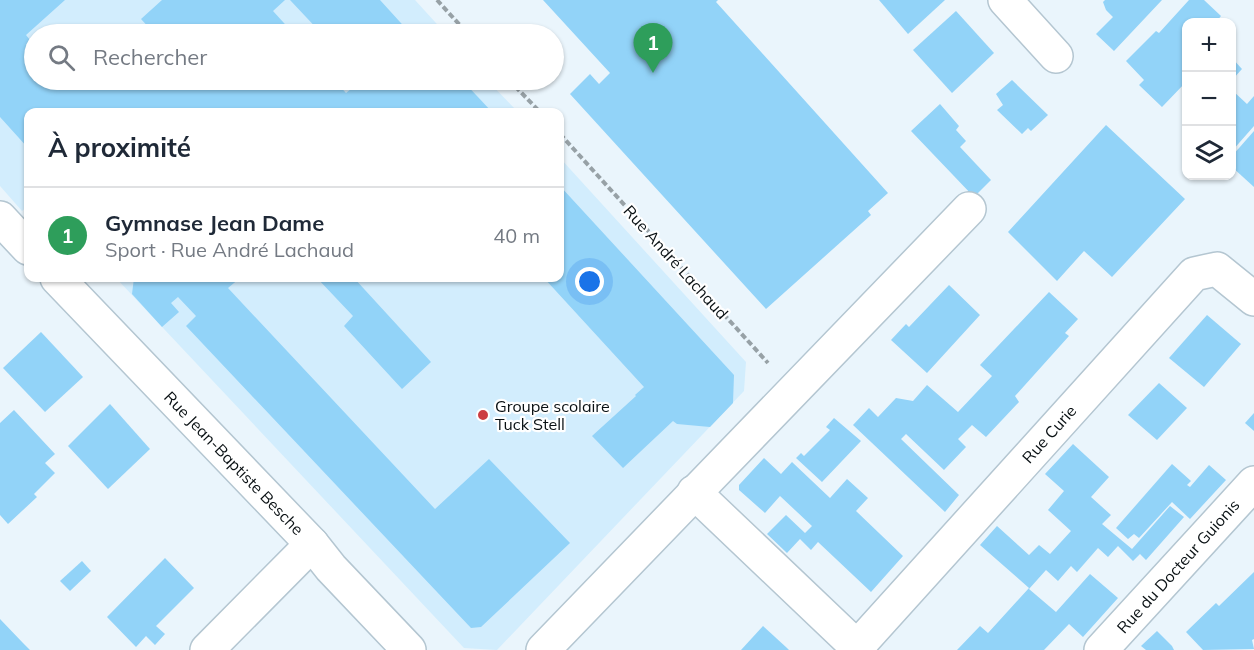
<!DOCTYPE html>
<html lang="fr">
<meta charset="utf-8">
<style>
body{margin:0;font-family:Mulish,sans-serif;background:#f2f2f3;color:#1f2937}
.controls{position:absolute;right:18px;top:18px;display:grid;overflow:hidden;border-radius:12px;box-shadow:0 2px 4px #0004}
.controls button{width:54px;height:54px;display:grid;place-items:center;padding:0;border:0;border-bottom:2px solid #e0e1e3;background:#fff;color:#1f2937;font:30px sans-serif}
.you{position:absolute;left:590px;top:282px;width:21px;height:21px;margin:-15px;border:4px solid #fff;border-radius:50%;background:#1a73e8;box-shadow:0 0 0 9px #1a73e833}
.badge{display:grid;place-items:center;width:39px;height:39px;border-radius:50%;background:#db2777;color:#fff;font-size:20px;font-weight:700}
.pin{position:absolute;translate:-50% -50px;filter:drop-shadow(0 2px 3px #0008)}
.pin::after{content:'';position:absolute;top:32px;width:21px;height:18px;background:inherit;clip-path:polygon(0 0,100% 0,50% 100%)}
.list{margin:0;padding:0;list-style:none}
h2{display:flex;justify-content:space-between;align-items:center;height:78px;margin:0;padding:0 24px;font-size:26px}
h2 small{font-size:20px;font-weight:400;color:#747a83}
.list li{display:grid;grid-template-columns:39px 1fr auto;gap:18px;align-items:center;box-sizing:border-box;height:96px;padding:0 24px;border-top:2px solid #e0e1e3}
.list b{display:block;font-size:22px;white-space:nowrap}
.list p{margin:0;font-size:20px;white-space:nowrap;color:#747a83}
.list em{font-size:20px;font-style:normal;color:#747a83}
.icon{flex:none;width:33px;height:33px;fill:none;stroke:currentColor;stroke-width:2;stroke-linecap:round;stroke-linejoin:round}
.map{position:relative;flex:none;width:1254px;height:650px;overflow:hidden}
.search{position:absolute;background:#fff;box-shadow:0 2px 4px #0004;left:24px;top:24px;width:540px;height:66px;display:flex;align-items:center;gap:15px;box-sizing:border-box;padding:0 21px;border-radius:33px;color:#747a83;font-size:22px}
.panel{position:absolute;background:#fff;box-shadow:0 2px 4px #0004;left:24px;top:108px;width:540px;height:174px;border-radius:12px}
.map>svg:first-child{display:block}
.built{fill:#d2edfd}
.building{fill:#92d3f8}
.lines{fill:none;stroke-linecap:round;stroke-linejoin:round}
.minor-casing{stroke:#b4c6d1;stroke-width:36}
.path{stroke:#97a1a6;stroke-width:4;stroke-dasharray:6 3;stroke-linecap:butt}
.minor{stroke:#fff;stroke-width:33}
.poi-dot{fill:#cc3d41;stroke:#fff;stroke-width:2}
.labels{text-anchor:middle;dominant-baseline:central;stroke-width:4.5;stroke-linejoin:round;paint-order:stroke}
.street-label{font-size:16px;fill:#091013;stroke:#fff}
.poi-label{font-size:16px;fill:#091013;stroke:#fff;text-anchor:start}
</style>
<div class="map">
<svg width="1254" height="650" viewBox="0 0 1254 650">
<rect width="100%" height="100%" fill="#eaf5fc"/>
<!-- built -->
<g class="built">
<path d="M0,0H415L446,34H34V80H487L518,112H28V206L22,211L0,186Z"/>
<path d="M560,158L746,362L744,391L497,650L464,648L116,278H560Z"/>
</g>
<!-- building -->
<g class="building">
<path d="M0,0H65L26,35L34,45V80H334L346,93L362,80H462L492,112H28V148L0,117Z"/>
<path d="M162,0H285L273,11L294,34H148L152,31L141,19Z"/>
<path d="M290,0H380L410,33L418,25L426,34H322Z"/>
<path d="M543,0H718L716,2L888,193L868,211L871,215L766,309L570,94L590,74L599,84L610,73Z"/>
<path d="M879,0H945L908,34Z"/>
<path d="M1105,0H1162L1114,51L1096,34L1113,17L1106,10L1103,2Z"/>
<path d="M1189,0H1204L1221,16L1216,22H1186V54L1184,57L1186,59V82L1162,107L1139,85L1144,80L1126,61L1156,31L1159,33Z"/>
<path d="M956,11L994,53L952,93L913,50Z"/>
<path d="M1232,58L1242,69L1232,80Z"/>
<path d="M1012,80L1048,115L1031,131L1028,128L1022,134L997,110L1003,105L996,94Z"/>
<path d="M1233,91L1247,104L1254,96V126L1232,151Z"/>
<path d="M940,104L959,126L956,130L966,141L960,147L991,180L974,197L911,131Z"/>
<path d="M1106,125L1185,199L1112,277L1084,251L1057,281L1008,232Z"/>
<path d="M1254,131V187L1232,167V156Z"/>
<path d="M560,186L734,375L733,403L710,427L677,424L673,421L623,468L592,436L636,396L635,395L644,387L544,278H560Z"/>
<path d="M134,278H240L228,288L435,509L489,459L570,543L481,627L471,628L186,326L196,316L178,297L171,303L179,312L162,327L132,294Z"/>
<path d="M317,278H354L431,362L402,389L344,326L353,316Z"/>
<path d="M949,285L980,315L927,373L891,340L906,324L909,327Z"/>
<path d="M1049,292L1078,319L1065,333L1069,336L1015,396L1019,402L986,437L972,425L958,439L966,447L944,470L906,434L901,439L959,495L945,512L853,425L869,408L878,417L896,398L913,401L927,385L958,412L992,376L980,365Z"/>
<path d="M1207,315L1241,344L1204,387L1169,358Z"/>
<path d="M41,332L83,377L45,412L3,368Z"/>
<path d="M1159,383L1187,408L1157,440L1128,415Z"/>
<path d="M110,404L150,449L108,489L68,446Z"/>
<path d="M14,410L55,454L45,463L55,473L34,494L37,497L8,524L0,515V423Z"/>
<path d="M1254,413V431L1245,423Z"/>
<path d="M834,418L861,441L822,482L796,458L801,453L804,456L830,430L826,427Z"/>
<path d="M1073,444L1109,477L1091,497L1111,515L1102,524L1132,549L1170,506L1184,517L1146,560L1140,554L1133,561L1118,546L1108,557L1098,548L1077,572L1071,566L1058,581L1046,570L1029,589L1056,612L1090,574L1118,598L1083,637L1069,624L1044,650H957L980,626L988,633L1029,588L980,545L997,526L1029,555L1039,545L1050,554L1071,531L1048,510L1064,491L1045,474Z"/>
<path d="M764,458L781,474L792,462L830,498L847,479L868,498L856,511L903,556L871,592L818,542L811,550L800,539L787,553L767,534L786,515L805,533L812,526L780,496L765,513L739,490V485Z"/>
<path d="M1172,464L1191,481L1187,485L1190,487L1209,465L1226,480L1190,519L1172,502L1139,538L1134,534L1128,539L1116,528Z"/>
<path d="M165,558L194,588L156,626L165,634L155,645L146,636L136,647L107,617Z"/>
<path d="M82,561L91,571L70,591L60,581Z"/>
<path d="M1254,572V639L1252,640L1254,649L1203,650L1186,632L1216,603L1219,606Z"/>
<path d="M0,619L23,643L30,650H0Z"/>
<path d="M763,626L787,648L789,650H741Z"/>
<path d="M1157,631L1172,646L1174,650H1146L1141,646Z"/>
</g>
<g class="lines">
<defs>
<g id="minor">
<path d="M1005,0L1056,56"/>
<path d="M0,218L28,248"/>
<path d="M57,278L312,544L331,568L409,650"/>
<path d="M694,492L860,650"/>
<path d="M857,647L1194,274L1217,269L1254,299"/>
<path d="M207,650L312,544"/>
<path d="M543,650L969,209"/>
<path d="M1101,650L1254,483"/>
</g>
</defs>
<!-- minor casing -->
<use href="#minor" class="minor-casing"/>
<!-- path -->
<g class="path">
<path d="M437,0L468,34"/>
<path d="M509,80L540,112"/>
<path d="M560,134L768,363"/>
</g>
<!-- minor -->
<use href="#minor" class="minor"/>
</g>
<!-- markers -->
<circle class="poi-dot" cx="483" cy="415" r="6"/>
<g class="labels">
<!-- street labels -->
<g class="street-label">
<text transform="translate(676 262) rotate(48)">Rue André Lachaud</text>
<text transform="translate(1049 434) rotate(-48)">Rue Curie</text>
<text transform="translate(234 463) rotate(46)">Rue Jean-Baptiste Besche</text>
<text transform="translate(1178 566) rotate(-48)">Rue du Docteur Guionis</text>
</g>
<!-- poi labels -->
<g class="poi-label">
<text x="495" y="406">Groupe scolaire<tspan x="495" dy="18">Tuck Stell</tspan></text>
</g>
</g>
</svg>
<div class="controls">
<button>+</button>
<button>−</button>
<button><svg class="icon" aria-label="layers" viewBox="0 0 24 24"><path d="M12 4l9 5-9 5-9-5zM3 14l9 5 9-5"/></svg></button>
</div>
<div class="you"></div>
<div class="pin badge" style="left:653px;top:73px;background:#2e9e5b">1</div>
<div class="search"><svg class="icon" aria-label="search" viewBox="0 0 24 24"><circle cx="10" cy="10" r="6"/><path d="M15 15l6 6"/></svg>Rechercher</div>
<section class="panel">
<h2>À proximité<small></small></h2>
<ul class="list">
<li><span class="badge" style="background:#2e9e5b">1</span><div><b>Gymnase Jean Dame</b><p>Sport · Rue André Lachaud</p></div><em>40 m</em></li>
</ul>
</section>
</div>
